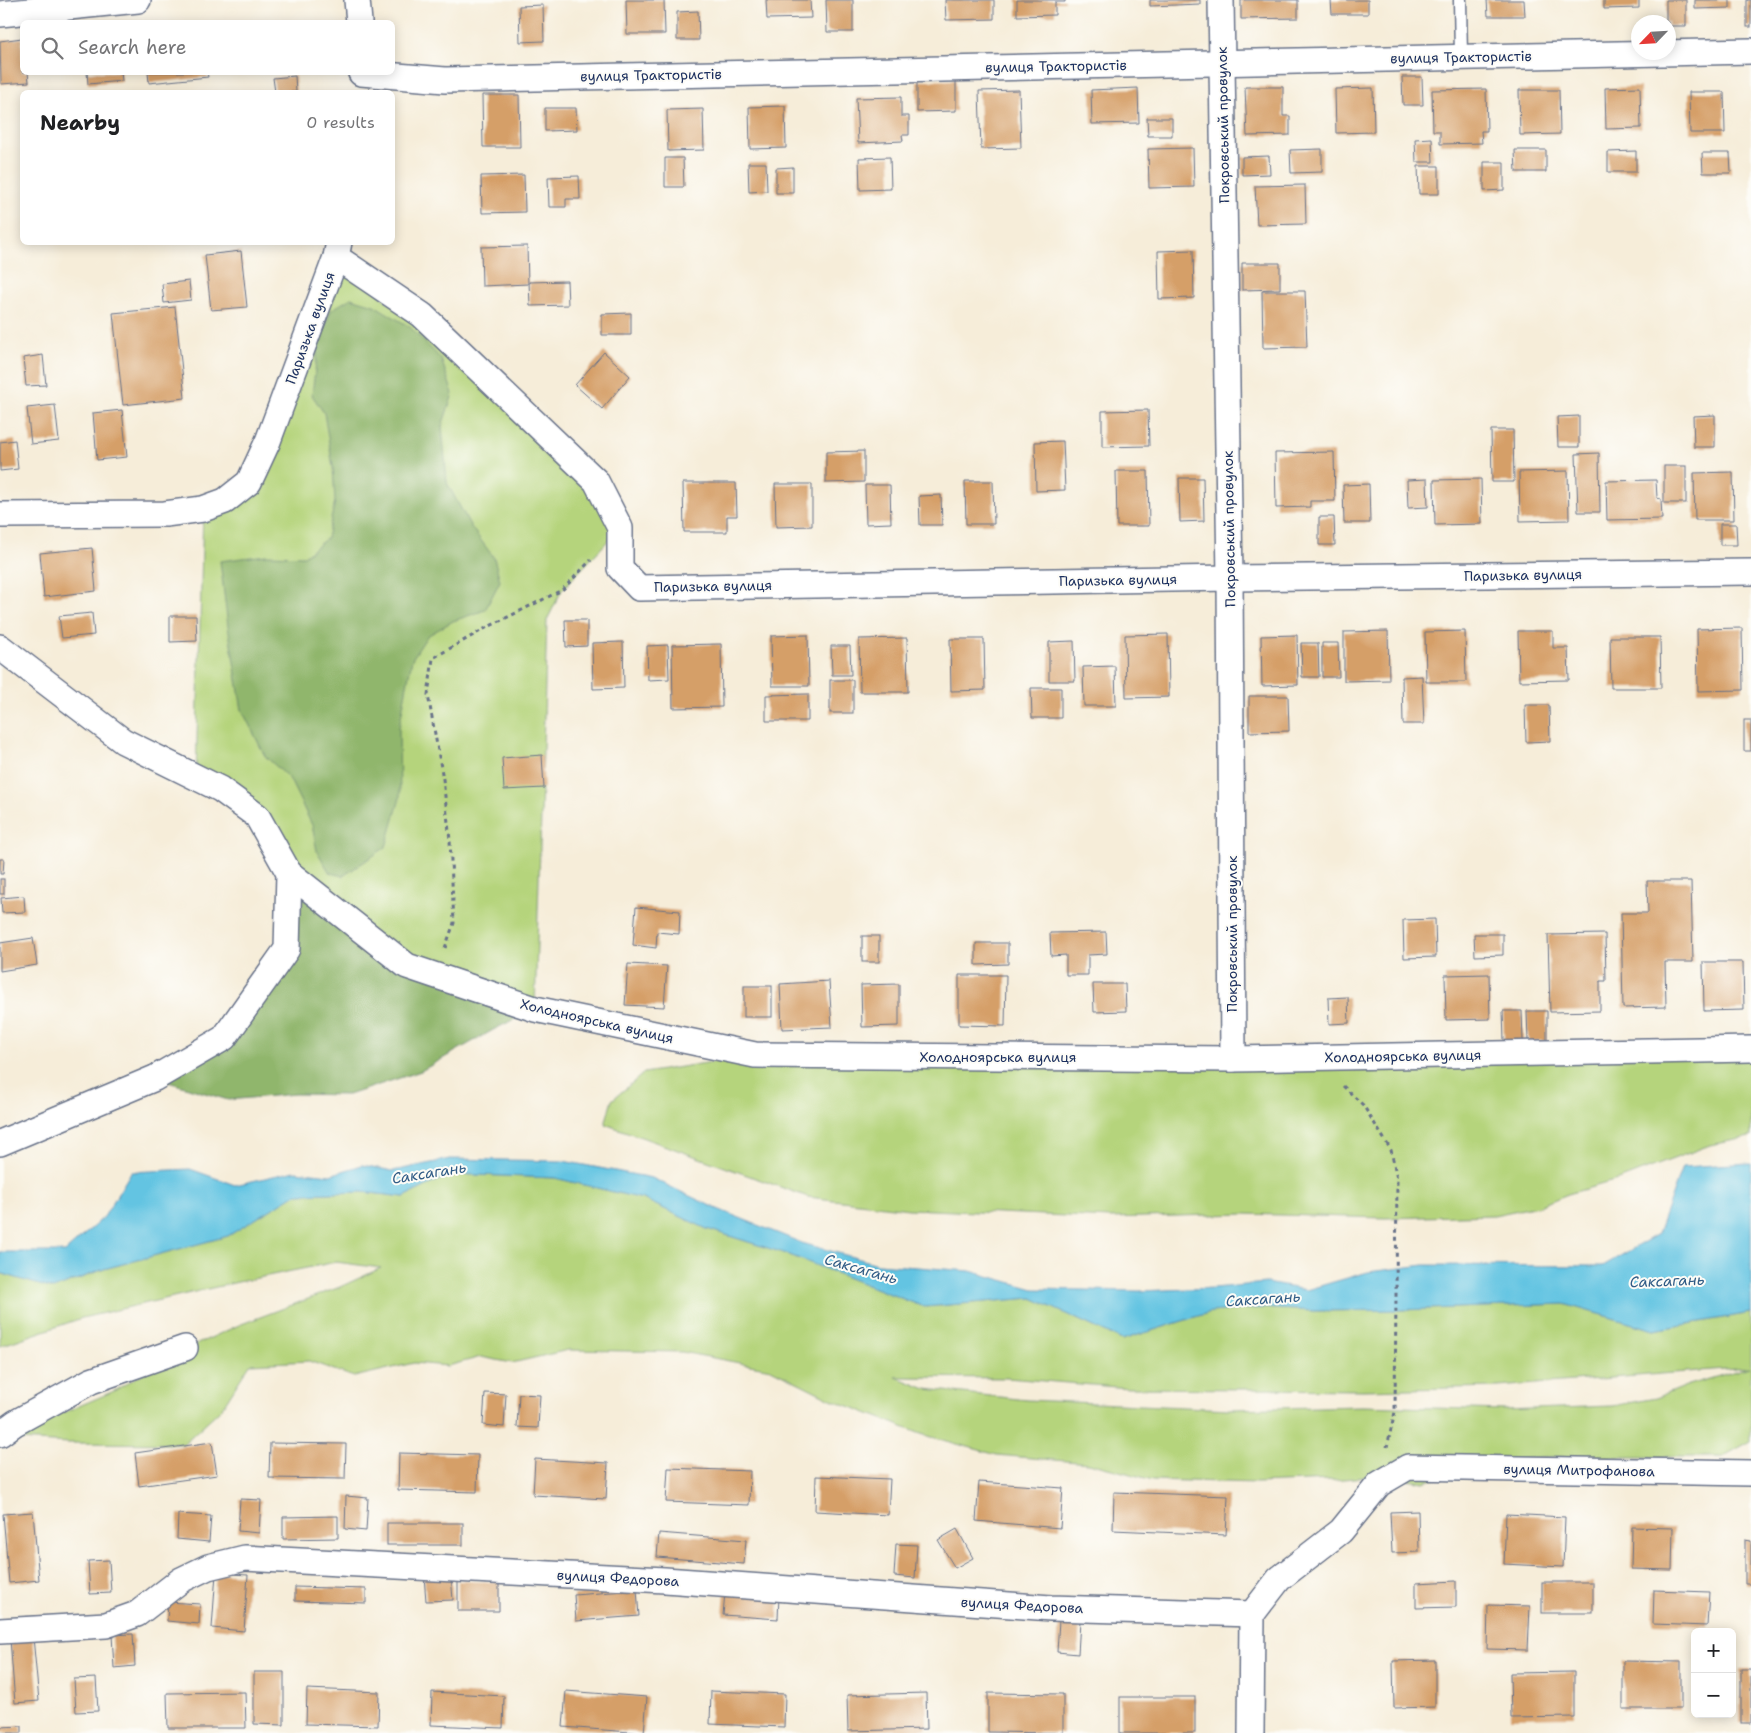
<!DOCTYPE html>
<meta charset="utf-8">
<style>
body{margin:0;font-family:"Shantell Sans",sans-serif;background:#f6f6f6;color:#202124}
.controls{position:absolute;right:15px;bottom:15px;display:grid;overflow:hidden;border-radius:8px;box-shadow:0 2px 12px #0003}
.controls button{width:45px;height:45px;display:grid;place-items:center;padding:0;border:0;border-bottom:1px solid #e0e0e0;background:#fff;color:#202124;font:25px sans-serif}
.compass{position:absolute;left:1631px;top:15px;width:45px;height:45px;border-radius:50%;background:#fff;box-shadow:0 2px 12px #0003;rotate:245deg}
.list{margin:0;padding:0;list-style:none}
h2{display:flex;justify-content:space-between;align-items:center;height:65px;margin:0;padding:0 20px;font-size:21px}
h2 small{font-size:16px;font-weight:400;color:#757577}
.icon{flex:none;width:28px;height:28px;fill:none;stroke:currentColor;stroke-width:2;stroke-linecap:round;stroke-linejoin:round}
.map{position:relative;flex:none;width:1751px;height:1733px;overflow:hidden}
.search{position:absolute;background:#fff;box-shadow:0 2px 12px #0003;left:20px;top:20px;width:375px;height:55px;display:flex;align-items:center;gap:12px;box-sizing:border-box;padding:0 18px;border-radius:8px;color:#757577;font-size:19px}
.panel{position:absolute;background:#fff;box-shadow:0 2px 12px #0003;left:20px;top:90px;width:375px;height:155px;border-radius:8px}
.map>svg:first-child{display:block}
.green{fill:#b5d47c;stroke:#68826d;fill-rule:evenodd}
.forest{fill:#90b66c;stroke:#567265}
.water{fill:#64c4e2;stroke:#407aa0}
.building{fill:#d59f68}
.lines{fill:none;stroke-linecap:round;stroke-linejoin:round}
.service-casing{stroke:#687289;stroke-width:15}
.minor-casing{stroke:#687289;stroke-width:28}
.path{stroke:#687289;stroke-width:3;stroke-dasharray:4 4;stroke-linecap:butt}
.service{stroke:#fff;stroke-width:12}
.minor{stroke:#fff;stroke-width:25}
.labels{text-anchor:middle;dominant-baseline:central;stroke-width:4;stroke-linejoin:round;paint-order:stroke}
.street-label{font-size:14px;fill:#1b2f5e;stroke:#fdfcf7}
.water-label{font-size:15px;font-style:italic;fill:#315c86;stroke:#fdfcf7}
</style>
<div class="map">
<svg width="1751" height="1733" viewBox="0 0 1751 1733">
<rect width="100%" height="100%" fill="#fdfcf7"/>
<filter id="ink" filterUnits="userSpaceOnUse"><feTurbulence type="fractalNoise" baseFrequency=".02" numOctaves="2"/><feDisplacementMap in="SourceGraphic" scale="10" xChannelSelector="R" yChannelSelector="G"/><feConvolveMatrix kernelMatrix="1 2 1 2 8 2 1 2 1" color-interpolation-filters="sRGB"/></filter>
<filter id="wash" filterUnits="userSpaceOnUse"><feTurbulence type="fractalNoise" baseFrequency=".0096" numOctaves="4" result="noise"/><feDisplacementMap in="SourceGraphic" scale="20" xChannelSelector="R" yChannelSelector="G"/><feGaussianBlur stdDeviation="1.12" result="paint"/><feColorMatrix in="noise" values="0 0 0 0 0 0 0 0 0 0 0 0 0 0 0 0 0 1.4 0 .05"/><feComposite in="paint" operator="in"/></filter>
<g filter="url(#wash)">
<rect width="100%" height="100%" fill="#f6edd9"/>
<!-- green -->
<g class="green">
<path d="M336,257L596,481L620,528L562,590L547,620L535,1009L434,975L289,873L257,816L196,777L203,509L249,482Z"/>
<path d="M1751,1049V1137L1710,1145L1621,1179L1568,1194L1538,1206L1494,1215L1386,1218L1244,1214L1111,1218L909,1209L808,1197L605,1124L612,1100L644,1073L755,1055Z"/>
<path d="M451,1174L555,1178L643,1199L707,1229L787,1254L924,1307L1032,1298L1122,1340L1211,1312L1261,1308L1314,1311L1400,1310L1564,1304L1654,1330L1751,1313V1441L1722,1457H1542L1487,1463L1424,1482L1385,1475L1333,1480L1257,1483L1153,1480L1089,1463L997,1455L921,1434L833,1400L771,1369L682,1352L568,1350L512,1363L481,1357L448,1366L414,1363L354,1377L309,1361L250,1364L222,1408L183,1444L69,1443L2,1439L114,1391L171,1356L239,1325L340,1287L381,1268L336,1262L238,1282L82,1318L0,1346V1273L53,1289L104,1269L228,1236L296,1194L362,1192L404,1197ZM1749,1367L1686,1386L1656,1398L1612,1406L1505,1410L1362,1406L1230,1409L1027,1400L926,1389L896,1377L1007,1378L1129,1388L1363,1390L1498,1387Z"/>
</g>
<!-- forest -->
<g class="forest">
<path d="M351,298L374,305L410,327L441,359L453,394L442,426L447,483L471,527L494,558L500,581L485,610L453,621L427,636L412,659L399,728L400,798L386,847L343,876L330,873L317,851L312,825L289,778L265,756L242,710L228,626L220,561L266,555L304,556L327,538L335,501L333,467L324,413L312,395L318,346L331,310Z"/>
<path d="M289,873L407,966L535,1009L495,1029L421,1071L348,1095L295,1094L228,1100L155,1078L224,1038L286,949Z"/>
</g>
<!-- water -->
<path class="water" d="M450,1159L563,1161L652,1178L715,1208L802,1243L878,1264L970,1271L1034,1289L1139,1291L1214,1288L1266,1283L1306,1290L1368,1272L1424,1265L1603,1266L1658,1234L1682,1167L1751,1163V1313L1654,1330L1564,1304L1400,1310L1314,1311L1261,1308L1211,1312L1122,1340L1032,1298L924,1307L787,1254L707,1229L643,1199L555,1178L451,1174L404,1197L362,1192L296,1194L228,1236L104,1269L53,1289L0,1273V1252H65L104,1217L131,1172L190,1169L235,1185L295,1171L330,1175L362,1165L393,1171Z"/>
<g id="blocks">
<!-- building -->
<g class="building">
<path d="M626,0H664L665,34H627Z"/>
<path d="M766,0H810L811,18L767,19Z"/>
<path d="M826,0H853V32H827Z"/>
<path d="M945,0H994V19L946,20Z"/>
<path d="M1017,0H1065V2H1055V15L1017,16Z"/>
<path d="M1150,0H1200V4L1150,6Z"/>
<path d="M1241,0H1298V18L1241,19Z"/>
<path d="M1331,0H1368V14H1332Z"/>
<path d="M1487,0H1524L1525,16H1488Z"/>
<path d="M1604,0H1639V8L1604,9Z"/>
<path d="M1666,0H1686V26H1668V22H1666Z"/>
<path d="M1695,0H1730V8L1695,9Z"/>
<rect x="1747" y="0" width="4" height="27"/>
<path d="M543,5L544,41L520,42L519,6Z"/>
<path d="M698,11L699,40H677V12Z"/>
<path d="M22,38V72H28L29,82L1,84L0,41Z"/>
<path d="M87,72H121L122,81L88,84Z"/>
<path d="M148,72H207L208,77L149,83Z"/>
<path d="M295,76L296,92H275L273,78Z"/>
<path d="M1402,77H1422L1423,105H1403Z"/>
<path d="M956,80V111L917,112V81Z"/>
<path d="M1245,87H1283V116H1290V135L1247,136Z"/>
<path d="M1640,87L1641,128L1606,129L1605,88Z"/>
<path d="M1138,88L1139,123L1092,124L1091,90Z"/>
<path d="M1373,88L1374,132L1336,133L1335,89Z"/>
<path d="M1486,89L1487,131H1481L1482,143L1440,144V131H1433L1432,90Z"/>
<path d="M1019,90L1021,148L981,149L979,91Z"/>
<path d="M1519,90H1559L1560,134L1520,135Z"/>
<path d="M1689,92H1724L1725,133H1690Z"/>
<path d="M482,95H519L520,147H483Z"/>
<path d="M901,97V116H909V135H902L903,141L858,143L856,98Z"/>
<path d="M785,106L786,148L750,149L749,107Z"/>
<path d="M545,108H576L577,130L545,131Z"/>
<path d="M703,109L704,150L668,151L667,110Z"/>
<path d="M1147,118H1172V136H1148Z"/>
<path d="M1432,138L1433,162H1416L1415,139Z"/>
<path d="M1193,148L1194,187L1149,188L1148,149Z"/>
<path d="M1322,149V172L1291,173L1290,150Z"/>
<path d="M1515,150H1546V172H1516Z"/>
<path d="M1636,151V172H1608V152Z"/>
<path d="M1702,153H1730L1731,173H1703Z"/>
<path d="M1269,156L1270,174L1242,175V157Z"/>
<path d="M890,157L891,189L860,190L859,158Z"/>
<path d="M665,158H683L684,187H665Z"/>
<path d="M1484,162H1504V190L1484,191Z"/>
<path d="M748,163H766L767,191L749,192Z"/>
<path d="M1418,166H1439V194H1419Z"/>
<path d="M793,167V193H776V168Z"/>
<path d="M524,175L525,212L482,213L481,176Z"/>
<path d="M579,176L580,199H566V207H549L548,177Z"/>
<path d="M1305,185L1306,224L1257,225L1255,186Z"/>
<path d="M527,246L528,284L482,286L481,247Z"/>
<path d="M1193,250L1194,298L1159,299L1158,251Z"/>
<path d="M241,251L247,307L211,310L205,255Z"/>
<path d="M1242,263H1280V289L1242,290Z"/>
<path d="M189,281L191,300L164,303L162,284Z"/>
<path d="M567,281L568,305L530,306L529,282Z"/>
<path d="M1262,291H1305L1307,347L1263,348Z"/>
<path d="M175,307L185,398L123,405L113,313Z"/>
<path d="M631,313V335H602V314Z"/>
<path d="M604,352L630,376L602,409L575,385Z"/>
<path d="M43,355L46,385L26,386L23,358Z"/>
<path d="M55,405L59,441L31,444L27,408Z"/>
<path d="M122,410L127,457L97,460L93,413Z"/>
<path d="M1148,410L1149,446L1102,447V411Z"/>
<path d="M1715,415V447H1694L1693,416Z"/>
<path d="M1579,416V447H1558L1557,417Z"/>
<path d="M1491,430H1513L1514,482H1492Z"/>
<path d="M15,440L18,469L0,471V442Z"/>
<path d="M1063,441L1065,490L1036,491L1035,442Z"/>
<path d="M864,451V482L826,483V452Z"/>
<path d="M1334,452L1335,501H1310V507L1276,508L1275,453Z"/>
<path d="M1599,453L1600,512H1578L1576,454Z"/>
<rect x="1664" y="466" width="22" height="37"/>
<path d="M1116,471H1148L1149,526H1117Z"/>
<path d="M1568,471L1569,520L1520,521L1519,472Z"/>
<path d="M1733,472L1734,520H1695L1694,473Z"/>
<path d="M1179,478H1203L1204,521L1180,522Z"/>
<path d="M1427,479L1428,507L1408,508L1407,480Z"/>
<path d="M1481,479L1482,524L1435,525L1434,480Z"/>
<path d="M1656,480L1657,498L1661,499L1662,519L1607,520L1606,481Z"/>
<path d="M965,481H993L994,524H966Z"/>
<path d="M683,483H736L737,516H727V532H684Z"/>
<path d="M775,484H812V526L776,527Z"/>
<path d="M1369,484L1370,523H1344L1343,485Z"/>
<path d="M865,485H890L891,523L866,524Z"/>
<path d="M941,495L942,525H920L919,496Z"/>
<path d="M1319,517H1334L1335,545H1319Z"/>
<path d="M1720,524H1736L1737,545H1720Z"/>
<path d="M92,548L96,591L44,597L40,553Z"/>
<path d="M92,613L94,635L62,638L59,616Z"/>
<path d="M170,616H196L197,641L170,642Z"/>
<path d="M565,620H587V646L566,647Z"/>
<path d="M1742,628L1743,690L1698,691L1697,629Z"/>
<path d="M1388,631L1389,680L1344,681V632Z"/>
<path d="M1465,631L1466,682H1426L1425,632Z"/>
<path d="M1518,631H1553V648H1568L1569,680L1519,681Z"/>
<path d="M1168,634L1169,697L1126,698L1125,635Z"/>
<path d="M808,635L809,686H772L771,636Z"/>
<path d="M1297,635L1298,685L1262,686L1261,636Z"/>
<path d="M1610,637H1660L1661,688H1611Z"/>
<path d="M907,638L908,692H860L859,639Z"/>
<path d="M950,639H984L985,690L951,691Z"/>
<path d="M1074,641L1075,681H1049V642Z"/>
<path d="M623,642L624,688L593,689L592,643Z"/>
<path d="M1301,643H1318L1319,677H1302Z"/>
<path d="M1322,643H1338L1339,677H1322Z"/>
<path d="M721,644L722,707L673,708L672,645Z"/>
<path d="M668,645L669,679L648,680L647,646Z"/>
<path d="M831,646H850L851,675H832Z"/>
<path d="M1115,666L1116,706H1084L1083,667Z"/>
<path d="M1422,676L1424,724H1403L1402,677Z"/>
<rect x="830" y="680" width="23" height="33"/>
<path d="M1031,688H1061V718H1032Z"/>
<path d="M808,694V721H766V695Z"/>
<path d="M1249,696H1288L1289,731L1249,732Z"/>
<path d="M1525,705H1549L1550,741L1526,742Z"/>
<rect x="1744" y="720" width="7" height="31"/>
<path d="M542,755L544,788L504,790L502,758Z"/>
<path d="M0,859H4L3,874H0Z"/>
<rect x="0" y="879" width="4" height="15"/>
<path d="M1647,881H1691L1693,962H1665L1666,1007L1623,1008L1621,913H1648Z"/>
<path d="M24,896L25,912L2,913L1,898Z"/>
<path d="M636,907L680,911L679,934L657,932L656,948L633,945Z"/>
<path d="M1435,919L1436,957L1404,958L1403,920Z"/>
<path d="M1106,932L1107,954L1088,955V975H1066V955L1051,956L1050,933Z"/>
<path d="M1474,934H1503V955L1475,956Z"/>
<path d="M1605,934L1606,981H1600V1011L1550,1012L1548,935Z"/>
<rect x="862" y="936" width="17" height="26"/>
<path d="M33,938L37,965L0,971V943Z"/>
<path d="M976,943H1008V964L976,965Z"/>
<path d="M1703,962H1743L1744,1010L1704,1011Z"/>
<path d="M628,964L667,966L664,1007L625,1005Z"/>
<path d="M1489,974L1490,1019L1446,1020L1445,975Z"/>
<path d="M959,975H1006L1005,1026L959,1025Z"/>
<path d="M829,981L832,1027L782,1029L780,984Z"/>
<path d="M899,984V1026L862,1027L861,985Z"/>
<path d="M1093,984H1125L1126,1011L1094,1012Z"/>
<rect x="744" y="986" width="28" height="31"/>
<path d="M1348,997L1349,1023L1329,1024L1328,998Z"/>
<path d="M1503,1011H1522L1523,1041H1504Z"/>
<path d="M1527,1011H1547V1041H1528Z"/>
<path d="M485,1393L506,1394L504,1427L483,1425Z"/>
<path d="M519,1394L540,1395L538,1428L517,1427Z"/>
<path d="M212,1442L217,1475L139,1486L135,1453Z"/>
<path d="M270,1443L346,1444L345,1479L269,1478Z"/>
<path d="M399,1453L478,1455L477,1492L398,1490Z"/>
<path d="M535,1459L608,1463L606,1499L533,1495Z"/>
<path d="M668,1468L750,1471L749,1505L666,1502Z"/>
<path d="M816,1476L890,1479L888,1515L815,1511Z"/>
<path d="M979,1482L1063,1488L1060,1528L976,1521Z"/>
<path d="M1114,1492L1228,1496L1226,1535L1113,1530Z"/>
<path d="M346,1496L368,1498L366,1531L345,1529Z"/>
<path d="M240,1499L261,1500L259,1533L238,1531Z"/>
<path d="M1418,1511L1419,1552L1392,1553L1390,1512Z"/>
<path d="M33,1512L39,1580L9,1583L3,1514Z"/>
<path d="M178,1514L211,1516L209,1542L177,1539Z"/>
<path d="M1506,1514L1565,1517L1563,1567L1504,1564Z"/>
<path d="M338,1516V1538L283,1539V1517Z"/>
<rect x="387" y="1523" width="76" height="22"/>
<path d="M1632,1527L1673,1528L1672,1570L1631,1569Z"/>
<path d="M957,1529L973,1558L955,1568L938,1540Z"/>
<path d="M659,1533L746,1540L744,1564L657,1557Z"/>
<path d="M1745,1540L1751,1541V1584H1745Z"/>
<path d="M896,1544L917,1545L915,1578L894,1576Z"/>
<path d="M109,1560L111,1593L90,1594L88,1561Z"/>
<path d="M216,1573L248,1575L244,1631L212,1628Z"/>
<path d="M451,1575L453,1600L426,1601L424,1576Z"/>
<path d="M458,1581L499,1582V1611H458Z"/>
<path d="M1456,1581V1607L1416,1608V1583Z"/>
<rect x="1542" y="1582" width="51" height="31"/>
<path d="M295,1587L366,1589V1603L295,1601Z"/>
<path d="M637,1590L639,1616L576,1621L574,1595Z"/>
<path d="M1654,1590L1709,1592L1707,1626L1653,1624Z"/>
<path d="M725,1592L779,1596L778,1619L723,1615Z"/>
<path d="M168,1602L200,1604L199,1624L167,1621Z"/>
<path d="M1488,1605L1530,1606L1528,1650L1487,1649Z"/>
<path d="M1059,1620L1080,1621L1078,1654L1057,1652Z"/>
<path d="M133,1634L135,1666L114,1668L112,1635Z"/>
<path d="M33,1637L39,1701L15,1703L10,1639Z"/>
<path d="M1435,1660V1707L1394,1708L1393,1661Z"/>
<path d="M1623,1661L1681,1662V1709H1623Z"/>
<rect x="1741" y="1669" width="10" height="54"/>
<path d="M254,1672H284V1725L254,1724Z"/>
<path d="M1574,1672V1717L1511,1718L1510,1673Z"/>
<path d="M96,1678L98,1711L76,1712L74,1679Z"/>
<path d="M307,1689L379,1692L378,1726L306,1724Z"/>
<path d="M566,1691L647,1697L644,1733L563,1727Z"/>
<path d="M711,1691L785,1694L784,1727L710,1724Z"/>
<path d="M245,1692L246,1728H168L167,1693Z"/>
<path d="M432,1692L504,1696L503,1728L431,1725Z"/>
<path d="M926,1693L927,1729L848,1731L847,1695Z"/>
<path d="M988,1693L1063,1694V1733L988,1732Z"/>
<rect x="1120" y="1697" width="75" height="36"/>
<path d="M22,1726V1733H0V1727Z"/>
</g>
</g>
</g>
<g filter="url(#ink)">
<use href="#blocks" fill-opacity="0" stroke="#687289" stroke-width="1"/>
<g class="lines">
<defs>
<path id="service" d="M1460,0L1461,57"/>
<g id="minor">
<path d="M357,0L359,22"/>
<path d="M1221,0L1230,578L1233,1059"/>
<path d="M0,14L138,0"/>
<path d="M361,73L445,80L1751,51"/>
<path d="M336,257L422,315L596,481L620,528V568L639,588L1230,578L1751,572"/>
<path d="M0,515L165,514L203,509L225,501L249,482L268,441L336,257L339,242"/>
<path d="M0,647L123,741L220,789L257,816L289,873L287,949L224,1038L155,1078L0,1143"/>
<path d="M289,873L407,966L535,1009L755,1055L1233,1059L1751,1049"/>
<path d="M0,1434L15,1423L91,1381L185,1348"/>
<path d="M0,1631L106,1625L137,1614L181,1580L208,1567L245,1558L665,1580L1051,1608L1252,1614"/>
<path d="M1251,1733L1252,1614L1279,1579L1341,1531L1379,1484L1408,1467L1751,1473"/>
</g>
</defs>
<!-- service casing -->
<use href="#service" class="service-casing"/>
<!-- minor casing -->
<use href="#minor" class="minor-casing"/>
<!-- path -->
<g class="path">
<path d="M445,948L454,923L450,840L443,779L428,695L433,658L486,628L562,590L591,560"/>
<path d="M1343,1086L1363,1105L1391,1150L1397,1179L1395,1412L1387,1447"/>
</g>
<!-- service -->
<use href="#service" class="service"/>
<!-- minor -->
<use href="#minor" class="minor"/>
</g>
</g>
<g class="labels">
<!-- street labels -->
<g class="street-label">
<text transform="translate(1461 57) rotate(-1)">вулиця Трактористів</text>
<text transform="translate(1056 66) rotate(-1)">вулиця Трактористів</text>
<text transform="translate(651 75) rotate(-1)">вулиця Трактористів</text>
<text transform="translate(1223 125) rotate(-91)">Покровський провулок</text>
<text transform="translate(310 328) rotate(-70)">Паризька вулиця</text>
<text transform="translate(1229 529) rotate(-91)">Покровський провулок</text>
<text transform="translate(1523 575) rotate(-1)">Паризька вулиця</text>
<text transform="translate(1118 580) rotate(-1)">Паризька вулиця</text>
<text transform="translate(713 586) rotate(-1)">Паризька вулиця</text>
<text transform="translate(1232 934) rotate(-90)">Покровський провулок</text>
<text transform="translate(597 1021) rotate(13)">Холодноярська вулиця</text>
<text transform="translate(1403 1056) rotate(-1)">Холодноярська вулиця</text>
<text x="998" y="1057">Холодноярська вулиця</text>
<text transform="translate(1579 1470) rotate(1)">вулиця Митрофанова</text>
<text transform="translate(618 1578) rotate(3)">вулиця Федорова</text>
<text transform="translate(1022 1605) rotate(3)">вулиця Федорова</text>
</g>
<!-- water labels -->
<g class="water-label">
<text transform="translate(429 1173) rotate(-9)">Саксагань</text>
<text transform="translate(861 1269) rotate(16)">Саксагань</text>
<text transform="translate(1667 1281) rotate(-2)">Саксагань</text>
<text transform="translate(1263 1299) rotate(-4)">Саксагань</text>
</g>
</g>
</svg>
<div class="controls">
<button>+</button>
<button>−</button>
</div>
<svg class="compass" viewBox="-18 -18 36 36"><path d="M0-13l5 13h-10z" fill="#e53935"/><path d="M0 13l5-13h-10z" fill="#757577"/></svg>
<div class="search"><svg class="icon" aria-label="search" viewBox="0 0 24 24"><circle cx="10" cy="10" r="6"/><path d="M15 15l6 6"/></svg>Search here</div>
<section class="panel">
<h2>Nearby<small>0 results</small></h2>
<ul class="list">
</ul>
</section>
</div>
